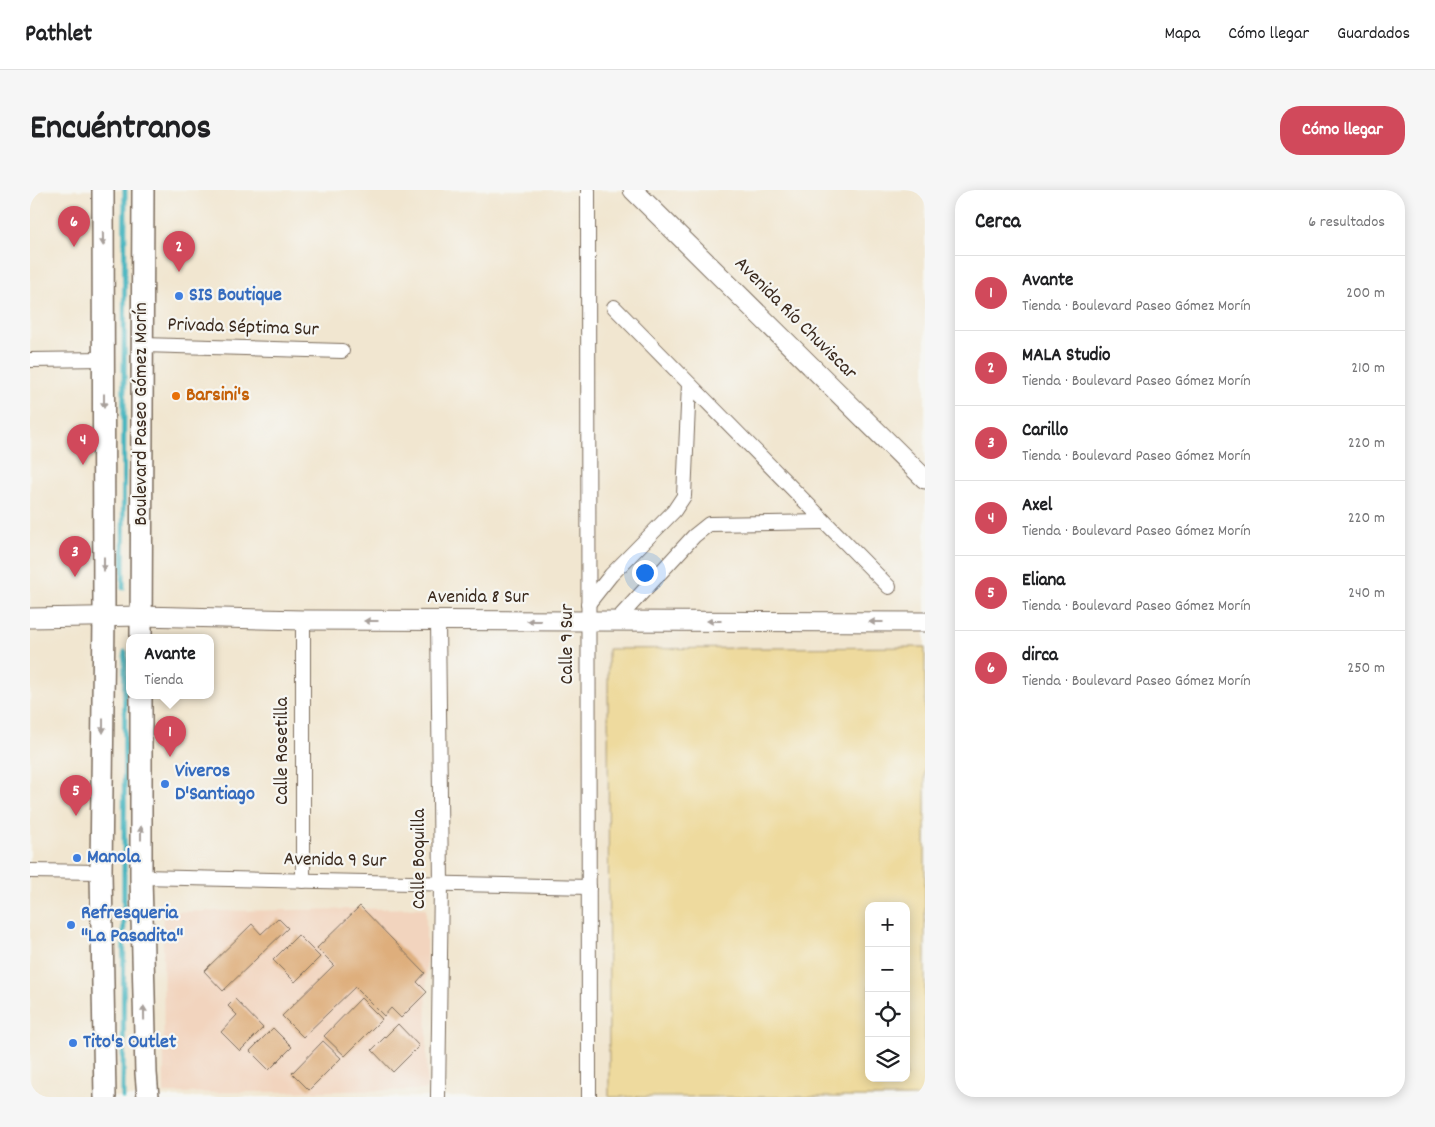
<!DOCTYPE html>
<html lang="es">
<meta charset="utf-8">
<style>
body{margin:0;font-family:Dekko,sans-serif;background:#f6f6f6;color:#202124}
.controls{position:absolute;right:15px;bottom:15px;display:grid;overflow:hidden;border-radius:10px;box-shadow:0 2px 12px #0003}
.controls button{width:45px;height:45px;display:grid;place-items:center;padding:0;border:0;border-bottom:1px solid #e0e0e0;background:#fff;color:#202124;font:25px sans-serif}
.you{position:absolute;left:614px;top:382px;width:18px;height:18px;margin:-12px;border:4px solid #fff;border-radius:50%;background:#1a73e8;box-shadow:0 0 0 8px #1a73e833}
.badge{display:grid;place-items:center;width:32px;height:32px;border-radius:50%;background:#d1495b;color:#fff;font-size:16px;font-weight:700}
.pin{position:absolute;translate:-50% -41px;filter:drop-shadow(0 1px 2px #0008)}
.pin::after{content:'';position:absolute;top:26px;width:18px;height:15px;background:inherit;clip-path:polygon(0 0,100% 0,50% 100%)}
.popup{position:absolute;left:96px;top:444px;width:88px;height:65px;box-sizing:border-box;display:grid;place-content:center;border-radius:10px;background:#fff;filter:drop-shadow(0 1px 4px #0005);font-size:16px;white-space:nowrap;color:#757577}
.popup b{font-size:19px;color:#202124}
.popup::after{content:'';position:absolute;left:50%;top:100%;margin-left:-10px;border:10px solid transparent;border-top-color:#fff}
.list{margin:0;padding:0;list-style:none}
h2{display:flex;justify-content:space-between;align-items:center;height:65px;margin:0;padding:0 20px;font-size:21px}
h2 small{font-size:16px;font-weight:400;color:#757577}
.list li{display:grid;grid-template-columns:32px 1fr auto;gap:15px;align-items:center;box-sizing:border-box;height:75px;padding:0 20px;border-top:1px solid #e0e0e0}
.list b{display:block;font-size:19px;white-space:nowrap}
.list p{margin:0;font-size:16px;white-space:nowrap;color:#757577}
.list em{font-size:16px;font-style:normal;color:#757577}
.icon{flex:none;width:28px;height:28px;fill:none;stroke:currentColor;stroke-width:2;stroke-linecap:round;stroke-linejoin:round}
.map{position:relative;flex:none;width:895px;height:907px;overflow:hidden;border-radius:20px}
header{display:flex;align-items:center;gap:30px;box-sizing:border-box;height:70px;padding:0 25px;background:#fff;border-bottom:1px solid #e0e0e0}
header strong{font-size:24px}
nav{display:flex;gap:28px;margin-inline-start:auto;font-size:18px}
.intro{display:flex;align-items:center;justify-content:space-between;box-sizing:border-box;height:120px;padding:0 30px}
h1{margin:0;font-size:35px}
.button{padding:12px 22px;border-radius:20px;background:#d1495b;color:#fff;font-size:18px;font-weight:700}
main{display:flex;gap:30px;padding:0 30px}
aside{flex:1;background:#fff;border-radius:20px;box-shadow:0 2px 12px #0003}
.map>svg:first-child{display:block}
.built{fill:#f2d4be}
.sand{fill:#eeda9e;stroke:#94825e;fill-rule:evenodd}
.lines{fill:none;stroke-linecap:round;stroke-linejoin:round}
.stream{stroke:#46b5bf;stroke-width:5}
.building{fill:#deae7c}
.street-casing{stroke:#7b6c5c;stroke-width:16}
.secondary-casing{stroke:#7b6c5c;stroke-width:21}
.primary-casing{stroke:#7b6c5c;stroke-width:24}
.street{stroke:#fff;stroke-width:14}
.secondary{stroke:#fff;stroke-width:19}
.primary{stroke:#fff;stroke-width:21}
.oneway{fill:#a79f9a}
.shop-dot{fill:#3f7fe0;stroke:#f6f6f2;stroke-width:2}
.food-dot{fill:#e8710a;stroke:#f6f6f2;stroke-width:2}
.labels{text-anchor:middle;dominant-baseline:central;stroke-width:4.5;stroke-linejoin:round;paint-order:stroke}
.shop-label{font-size:20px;font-weight:bold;fill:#366cbe;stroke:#f6f6f2;text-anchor:start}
.street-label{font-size:20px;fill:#3b2a1e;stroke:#f6f6f2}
.food-label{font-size:20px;font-weight:bold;fill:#c56008;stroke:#f6f6f2;text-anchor:start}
</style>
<header>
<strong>Pathlet</strong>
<nav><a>Mapa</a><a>Cómo llegar</a><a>Guardados</a></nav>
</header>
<div class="intro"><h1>Encuéntranos</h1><a class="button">Cómo llegar</a></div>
<main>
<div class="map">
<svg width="895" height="907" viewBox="0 0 895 907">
<rect width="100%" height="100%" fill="#f6f6f2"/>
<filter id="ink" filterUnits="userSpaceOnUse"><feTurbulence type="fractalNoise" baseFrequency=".02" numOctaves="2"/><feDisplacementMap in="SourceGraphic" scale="10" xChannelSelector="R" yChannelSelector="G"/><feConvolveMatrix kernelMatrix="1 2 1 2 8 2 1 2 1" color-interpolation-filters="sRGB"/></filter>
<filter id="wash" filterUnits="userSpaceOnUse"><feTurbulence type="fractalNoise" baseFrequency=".0096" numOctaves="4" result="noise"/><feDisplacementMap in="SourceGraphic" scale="20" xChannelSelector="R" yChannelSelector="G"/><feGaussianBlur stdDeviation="1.12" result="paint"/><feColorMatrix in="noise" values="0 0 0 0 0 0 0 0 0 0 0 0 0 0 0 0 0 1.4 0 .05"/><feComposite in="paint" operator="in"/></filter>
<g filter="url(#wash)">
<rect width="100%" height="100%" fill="#f1e6d0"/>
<!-- built -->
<path class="built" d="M396,718L397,900L134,903L133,722Z"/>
<!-- sand -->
<path class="sand" d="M895,457V907H579L578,459ZM839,716H876V888H839Z"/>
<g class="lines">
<!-- stream -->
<g class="stream">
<path d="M93,398L95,0"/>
<path d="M93,907L95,462"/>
</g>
</g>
<g id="blocks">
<!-- building -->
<g class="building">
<path d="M330,716L395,783L387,792L397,802L371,828L361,818L354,826L325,797L273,847L252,826L304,775L287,758Z"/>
<path d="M248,728L258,738L193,801L174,781L222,734L231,744Z"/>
<path d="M268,745L290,767L265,792L243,770Z"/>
<path d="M331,808L352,829L315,866L294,846Z"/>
<path d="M205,809L233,838L210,861L191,842L207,825L198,816Z"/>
<path d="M368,834L389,856L363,882L342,860Z"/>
<path d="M243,838L262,857L239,880L220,861Z"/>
<path d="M293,851L311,868L279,900L262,883Z"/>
</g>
</g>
</g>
<g filter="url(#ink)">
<use href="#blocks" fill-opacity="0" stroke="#7b6c5c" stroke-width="1"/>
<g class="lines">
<defs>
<g id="street">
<path d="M558,0L559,907"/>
<path d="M584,117L859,397"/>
<path d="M113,155L312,161"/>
<path d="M0,170L75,169"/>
<path d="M558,414L581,385L644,321L654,306L659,194"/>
<path d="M408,431L411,694L408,907"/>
<path d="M586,431L664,346L679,334L794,332"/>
<path d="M0,681L71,682"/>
<path d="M111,687L559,697"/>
<path d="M273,691V430"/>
</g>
<g id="secondary">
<path d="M603,0L895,289"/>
<path d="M0,428L112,426L273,430L895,432"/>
</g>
<g id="primary">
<path d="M73,0L74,426L71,682L75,907"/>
<path d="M111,448L113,0"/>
<path d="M111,506V687L116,883L118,907"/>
</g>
</defs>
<!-- street casing -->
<use href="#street" class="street-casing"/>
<!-- secondary casing -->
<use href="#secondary" class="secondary-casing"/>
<!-- primary casing -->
<use href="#primary" class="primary-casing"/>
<!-- street -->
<use href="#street" class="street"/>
<!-- secondary -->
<use href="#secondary" class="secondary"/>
<!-- primary -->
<use href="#primary" class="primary"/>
</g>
<!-- one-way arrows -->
<defs><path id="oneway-solid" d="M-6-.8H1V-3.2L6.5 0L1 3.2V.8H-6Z" transform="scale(1.25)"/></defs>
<g class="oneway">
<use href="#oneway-solid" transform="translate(73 49) rotate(89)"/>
<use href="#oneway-solid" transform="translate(74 211) rotate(90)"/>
<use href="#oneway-solid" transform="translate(74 374) rotate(90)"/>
<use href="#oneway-solid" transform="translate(341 431) rotate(-180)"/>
<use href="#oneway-solid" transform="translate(504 431) rotate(-180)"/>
<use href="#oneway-solid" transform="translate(684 431) rotate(-180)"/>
<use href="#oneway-solid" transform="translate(846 432) rotate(-180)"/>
<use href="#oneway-solid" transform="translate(73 536) rotate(90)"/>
<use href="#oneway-solid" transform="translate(111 643) rotate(-90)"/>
<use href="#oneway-solid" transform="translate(114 823) rotate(-91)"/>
</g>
</g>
<!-- markers -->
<g class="shop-dot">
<circle cx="149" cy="106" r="5"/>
<circle cx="135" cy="594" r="5"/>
<circle cx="47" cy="668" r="5"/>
<circle cx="41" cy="735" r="5"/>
<circle cx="43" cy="853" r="5"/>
</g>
<circle class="food-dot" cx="146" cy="206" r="5"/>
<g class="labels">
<!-- shop labels -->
<g class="shop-label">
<text x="159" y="106">SIS Boutique</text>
<text x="145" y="582">Viveros<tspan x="145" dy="23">D'Santiago</tspan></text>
<text x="57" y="668">Manola</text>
<text x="51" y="724">Refresqueria<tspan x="51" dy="23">"La Pasadita"</tspan></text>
<text x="53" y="853">Tito's Outlet</text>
</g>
<!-- street labels -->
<g class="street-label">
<text transform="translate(765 129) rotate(45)">Avenida Río Chuviscar</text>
<text transform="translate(213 138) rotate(2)">Privada Séptima Sur</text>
<text transform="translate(112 224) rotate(-90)">Boulevard Paseo Gómez Morín</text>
<text x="448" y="408">Avenida 8 Sur</text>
<text transform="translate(538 454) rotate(-90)">Calle 9 Sur</text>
<text transform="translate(253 561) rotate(-90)">Calle Rosetilla</text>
<text transform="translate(390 669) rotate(-90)">Calle Boquilla</text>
<text transform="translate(305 671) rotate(1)">Avenida 9 Sur</text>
</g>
<!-- food labels -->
<g class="food-label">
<text x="156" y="206">Barsini's</text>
</g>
</g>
</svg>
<div class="controls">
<button>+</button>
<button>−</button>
<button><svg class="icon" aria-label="locate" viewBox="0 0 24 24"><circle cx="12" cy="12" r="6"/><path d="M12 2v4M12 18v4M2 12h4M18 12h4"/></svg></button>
<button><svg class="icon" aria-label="layers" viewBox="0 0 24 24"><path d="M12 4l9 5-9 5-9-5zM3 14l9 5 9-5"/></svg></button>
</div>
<div class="you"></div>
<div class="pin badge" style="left:140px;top:567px">1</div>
<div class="popup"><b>Avante</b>Tienda</div>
<div class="pin badge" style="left:149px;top:82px">2</div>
<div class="pin badge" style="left:45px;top:387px">3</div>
<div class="pin badge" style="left:53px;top:275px">4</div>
<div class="pin badge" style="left:46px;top:626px">5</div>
<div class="pin badge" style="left:44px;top:57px">6</div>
</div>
<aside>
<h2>Cerca<small>6 resultados</small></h2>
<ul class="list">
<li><span class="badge">1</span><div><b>Avante</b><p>Tienda · Boulevard Paseo Gómez Morín</p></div><em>200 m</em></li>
<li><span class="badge">2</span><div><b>MALA Studio</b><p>Tienda · Boulevard Paseo Gómez Morín</p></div><em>210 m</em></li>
<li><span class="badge">3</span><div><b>Carillo</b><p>Tienda · Boulevard Paseo Gómez Morín</p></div><em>220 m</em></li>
<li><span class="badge">4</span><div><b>Axel</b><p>Tienda · Boulevard Paseo Gómez Morín</p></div><em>220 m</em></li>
<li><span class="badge">5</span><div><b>Eliana</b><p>Tienda · Boulevard Paseo Gómez Morín</p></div><em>240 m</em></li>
<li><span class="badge">6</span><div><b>dirca</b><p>Tienda · Boulevard Paseo Gómez Morín</p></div><em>250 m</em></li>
</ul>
</aside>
</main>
